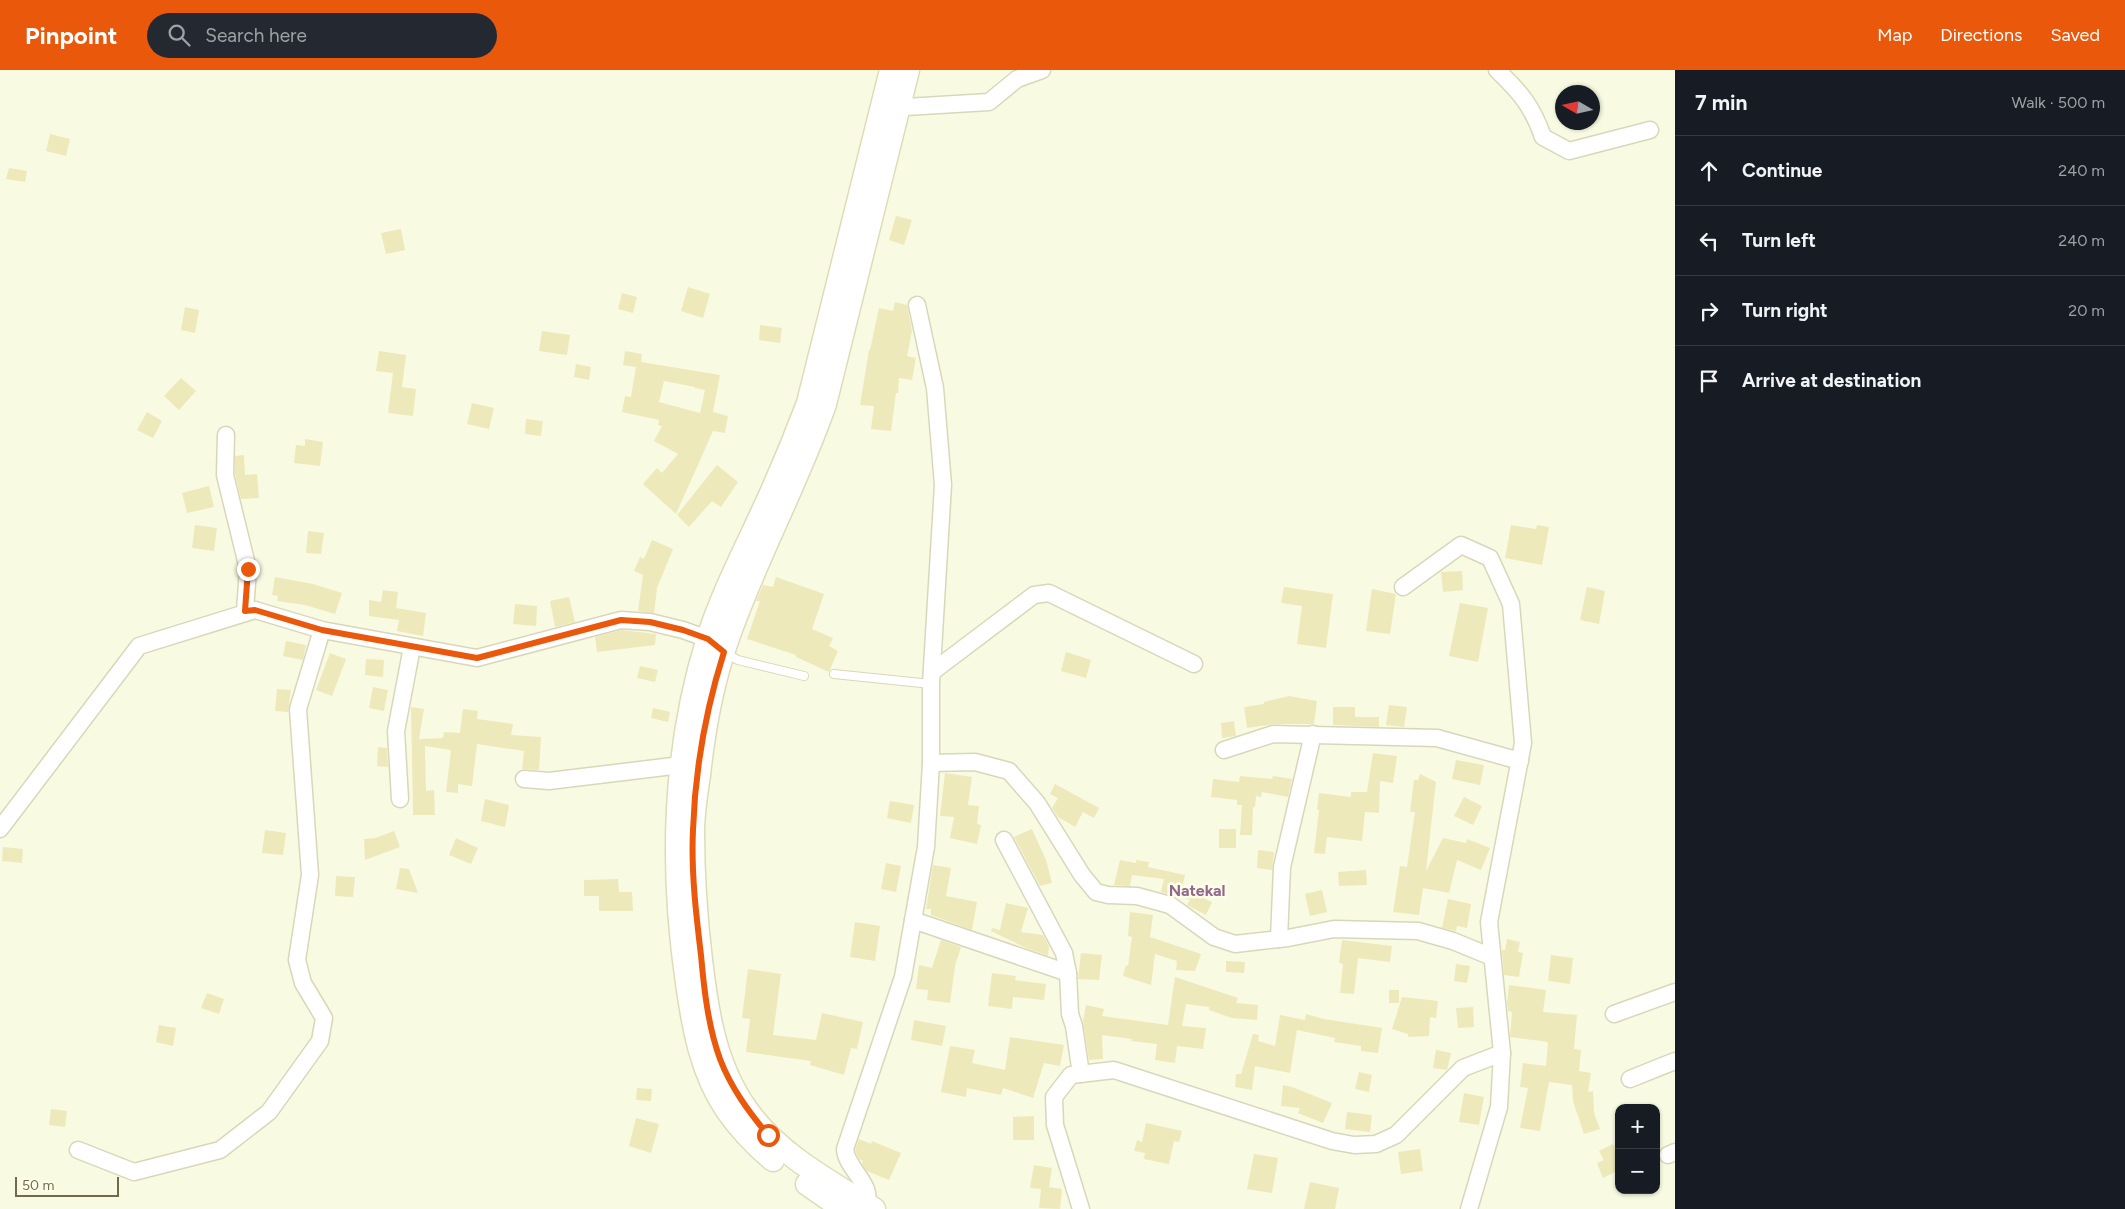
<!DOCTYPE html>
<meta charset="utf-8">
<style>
body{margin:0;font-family:Figtree,sans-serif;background:#242831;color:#f1f3f6}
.controls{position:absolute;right:15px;bottom:15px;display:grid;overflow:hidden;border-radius:10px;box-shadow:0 1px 4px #0004}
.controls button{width:45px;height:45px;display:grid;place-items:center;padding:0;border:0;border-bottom:1px solid #363941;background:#171b24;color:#f1f3f6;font:25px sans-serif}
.compass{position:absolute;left:1555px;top:15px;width:45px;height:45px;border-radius:50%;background:#171b24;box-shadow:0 1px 4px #0004;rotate:279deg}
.scale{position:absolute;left:15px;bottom:12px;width:104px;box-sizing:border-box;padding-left:5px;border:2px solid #706b4a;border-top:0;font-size:14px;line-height:18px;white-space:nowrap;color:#706b4a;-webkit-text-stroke:4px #fcfee8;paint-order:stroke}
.stop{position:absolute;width:15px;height:15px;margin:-11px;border:4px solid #ea580c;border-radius:50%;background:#fff}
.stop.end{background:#ea580c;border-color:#fff;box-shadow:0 1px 5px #0008}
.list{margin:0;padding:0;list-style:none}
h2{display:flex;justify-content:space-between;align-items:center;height:65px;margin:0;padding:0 20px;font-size:21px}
h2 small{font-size:16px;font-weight:400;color:#9ea1a6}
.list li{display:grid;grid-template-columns:32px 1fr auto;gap:15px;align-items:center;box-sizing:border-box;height:70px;padding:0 20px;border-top:1px solid #363941}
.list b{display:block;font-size:19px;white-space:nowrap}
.list em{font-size:16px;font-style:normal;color:#9ea1a6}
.icon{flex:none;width:28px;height:28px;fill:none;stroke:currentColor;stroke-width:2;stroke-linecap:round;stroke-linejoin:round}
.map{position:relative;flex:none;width:1675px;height:1139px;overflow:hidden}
header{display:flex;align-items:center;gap:30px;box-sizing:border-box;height:70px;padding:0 25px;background:#ea580c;color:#fff}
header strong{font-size:24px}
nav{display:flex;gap:28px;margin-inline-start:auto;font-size:18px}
.search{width:350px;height:45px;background:#242831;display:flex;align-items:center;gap:12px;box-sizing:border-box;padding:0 18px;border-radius:28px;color:#9ea1a6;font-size:19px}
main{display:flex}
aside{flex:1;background:#171b24}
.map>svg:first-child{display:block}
.building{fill:#eee9bb;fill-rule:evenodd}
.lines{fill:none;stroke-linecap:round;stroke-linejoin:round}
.service-casing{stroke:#d9d7ba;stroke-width:10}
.minor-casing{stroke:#d9d7ba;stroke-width:19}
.secondary-casing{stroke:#dedcb8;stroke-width:25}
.service{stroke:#fff;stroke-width:8}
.minor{stroke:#fff;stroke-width:16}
.secondary{stroke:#fff;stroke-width:22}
.route{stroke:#ea580c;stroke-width:6}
.labels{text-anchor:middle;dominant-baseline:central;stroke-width:5;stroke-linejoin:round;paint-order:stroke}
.quarter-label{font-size:16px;font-weight:bold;fill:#94668d;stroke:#fcfee8}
</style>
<header>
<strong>Pinpoint</strong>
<div class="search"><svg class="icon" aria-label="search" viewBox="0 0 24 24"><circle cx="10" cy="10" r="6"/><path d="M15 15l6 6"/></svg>Search here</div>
<nav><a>Map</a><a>Directions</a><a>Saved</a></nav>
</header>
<main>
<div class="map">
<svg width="1675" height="1139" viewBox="0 0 1675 1139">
<rect width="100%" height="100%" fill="#f8fbe2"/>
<!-- building -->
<g class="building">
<path d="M50,64L70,69L66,86L46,81Z"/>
<path d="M9,98L27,101L25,112L6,109Z"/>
<path d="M896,146L912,150L904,175L889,170Z"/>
<path d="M401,159L405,180L386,184L381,163Z"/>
<path d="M688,217L710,224L703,248L681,241Z"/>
<path d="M622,223L637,227L633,243L618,239Z"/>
<path d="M895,232L907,235L912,261L907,286L916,288L912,310L899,308L898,323H896L891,361L871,359L874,336L860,335L869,280H870L879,238L893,241Z"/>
<path d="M185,237L199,240L195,263L181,260Z"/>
<path d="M760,255L782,258L780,273L759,270Z"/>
<path d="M542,261L570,265L567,285L539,281Z"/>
<path d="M379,281L406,285L402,317L416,319L413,346L388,343L393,303L376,301Z"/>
<path d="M625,281L642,284L641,292L720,305L713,342L728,346L725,363L713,361L676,444L643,414L657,398L662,403L678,384L654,371L662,356L658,355L659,350L622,342L625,326L631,327L636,297L623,295ZM664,311L695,317V318L705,320L700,343L659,332Z"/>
<path d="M576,294L591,297L589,310L574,307Z"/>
<path d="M181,308L196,321L179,340L164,326Z"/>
<path d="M472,333L494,338L489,359L467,354Z"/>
<path d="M147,342L162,351L153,368L137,360Z"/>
<path d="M526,349L543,351L541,366L525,364Z"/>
<path d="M305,369L323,372L320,396L294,393L296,375L305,376Z"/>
<path d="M244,385L245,405L257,404L259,428L241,429L235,404V386Z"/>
<path d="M717,395L738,412L721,437L712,431L689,457L677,445Z"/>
<path d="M209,416L214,437L187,443L182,423Z"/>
<path d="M195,455L217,458L214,481L192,478Z"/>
<path d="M1511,455L1536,459L1537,455L1549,457L1542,495L1505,488Z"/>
<path d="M308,461L324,463L321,484L306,483Z"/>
<path d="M652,470L673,479L657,518L654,543L638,541L643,505L634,501L640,487L644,489Z"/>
<path d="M1462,501L1463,520L1443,522L1441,502Z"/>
<path d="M275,507L313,514L342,523L335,544L305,535L277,531L278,526L272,525Z"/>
<path d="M776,507L824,524L812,559L833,568L829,576L838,581L829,602L796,587V585L747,569L760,531H756L763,515L773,517Z"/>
<path d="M1284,517L1333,524L1326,578L1297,574L1302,536L1281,533Z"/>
<path d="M1587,517L1605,521L1599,554L1580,550Z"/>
<path d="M1372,519L1396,524L1390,564L1366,561Z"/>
<path d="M383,520L398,522L396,538L426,543L423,566L397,561L399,550L369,546V530L381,532Z"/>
<path d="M569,527L575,552L555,557L550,531Z"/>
<path d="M1460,533L1488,538L1478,592L1449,586Z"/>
<path d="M515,534L537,536L536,556L513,554Z"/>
<path d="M622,560L656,564L655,575L597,582L595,567Z"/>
<path d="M286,571L306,575L303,590L283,586Z"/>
<path d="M1066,582L1091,590L1086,608L1061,601Z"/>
<path d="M330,583L346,589L332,626L316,620Z"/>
<path d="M366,589L384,590L383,607L365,605Z"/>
<path d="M640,596L658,600L655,612L637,608Z"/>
<path d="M373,617L388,620L384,641L369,638Z"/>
<path d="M277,619L291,620L288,642L275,641Z"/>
<path d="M1289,626L1317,631L1314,654H1273L1247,658L1244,637L1264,634V632Z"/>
<path d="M1389,635L1407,637L1404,657L1386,655Z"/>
<path d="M411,637L424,639L419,669L443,668L444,662L460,663L463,639L478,641L477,649L513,654L511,665L541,667L539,700L522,699L524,681L477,674L472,716L458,714V723L446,722L451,680L425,676L426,721L434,720L435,745H413Z"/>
<path d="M1333,637H1355V647H1379V657L1333,655Z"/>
<path d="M653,638L670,642L668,652L651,648Z"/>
<path d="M1234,651L1236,666L1222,668L1221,653Z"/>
<path d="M378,677L387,678L388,697L377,696Z"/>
<path d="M1373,683L1397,686L1393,713L1380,711L1379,743L1365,742L1362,771L1327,767L1325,784L1314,783L1319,740H1317L1319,723L1351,727V722H1367Z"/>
<path d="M1456,690L1484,695L1480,715L1452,709Z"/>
<path d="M945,703L972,707L968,735L979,736L977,754L981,755L977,774L950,768L954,747L940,746Z"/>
<path d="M1420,704L1436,712L1426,801L1443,768L1466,773L1467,769L1490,778L1481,800L1457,790L1449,823L1423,818L1419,845L1393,842L1400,796L1407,797L1415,742H1410L1414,710H1418Z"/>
<path d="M1240,706L1272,709L1273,706L1292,709L1288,727L1262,722L1261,727L1256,726L1255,737H1253L1252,765H1240L1242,735H1237V730L1211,727L1213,709L1239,712Z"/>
<path d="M1055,714L1099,738L1094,748L1083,742L1075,757L1058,747L1052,738L1058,728L1050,724Z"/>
<path d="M1464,727L1482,736L1473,755L1454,746Z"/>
<path d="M485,729L509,735L505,757L481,751Z"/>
<path d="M890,731L914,735L911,753L887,748Z"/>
<path d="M1032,759L1046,790L1052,813L1040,816L1014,767Z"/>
<rect x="1219" y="759" width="17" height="19"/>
<path d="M265,760L286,763L283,785L262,783Z"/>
<path d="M394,761L400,777L365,790L364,769L375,768Z"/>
<path d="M456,768L478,778L471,794L449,785Z"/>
<path d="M3,777L23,779L22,793L2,791Z"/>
<path d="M1258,780L1274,782L1272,800L1257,798Z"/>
<path d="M1120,790L1136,793V790L1149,792L1148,797L1185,805L1182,818L1212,832L1206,845L1187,835L1190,830L1161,822L1164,809L1132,805L1130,816L1114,815Z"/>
<path d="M886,793L901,796L896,822L881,819Z"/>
<path d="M933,795L951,798L946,826L977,832L972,860L931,845V839H926Z"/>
<path d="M400,798L409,799L418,823L396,819Z"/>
<path d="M1366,800L1367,815L1339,816L1338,802Z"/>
<path d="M336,806L355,807L353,827L335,826Z"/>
<path d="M618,809L619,822H632L633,841H599V826H584V810Z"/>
<path d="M1322,820L1327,842L1310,846L1305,824Z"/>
<path d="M1448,829L1471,834L1467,858L1457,856L1456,861L1442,858Z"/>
<path d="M1006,833L1028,838L1021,862L1043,865L1049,876L1048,886L1026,878L991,861L992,858L1000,860Z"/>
<path d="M1130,842L1153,845L1150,867L1201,884L1195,901L1176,900L1177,891L1155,884L1151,915L1123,906L1126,895L1128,896L1132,867L1128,866Z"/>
<path d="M855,852L880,856L875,891L850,887Z"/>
<path d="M1507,869L1520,872L1518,882L1523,883L1519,907L1504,905L1502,880H1505Z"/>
<path d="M941,870L961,877L955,896L950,933L927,930L928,920L916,919L919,895L932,898Z"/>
<path d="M1342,870L1392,876L1390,892L1358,888L1354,924L1340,923L1343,894L1339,893Z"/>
<path d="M1081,883L1102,885L1099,910L1078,909Z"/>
<path d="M1551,885L1573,888L1570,914L1548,911Z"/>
<path d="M1226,891L1245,892L1244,903L1226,902Z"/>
<path d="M1456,894L1470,896L1467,913L1454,911Z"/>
<path d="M748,899L781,904L773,965L816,970L822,943L863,952L857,979L851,978L844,1005L810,995L811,991L746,982L750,949L742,948Z"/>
<path d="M992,903L1016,906L1015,910L1046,914L1044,930L1013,927L1012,939L988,936Z"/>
<path d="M1175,907L1238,928L1236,933L1258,935L1257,950L1232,948L1209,940V937L1186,934L1182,956L1206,958L1203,979L1177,976L1175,993L1155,990L1157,974L1131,971L1132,969L1102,965L1103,989L1089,990L1083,951L1086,935L1104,939L1102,946L1168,955Z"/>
<path d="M1509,915L1546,920L1543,942L1577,945L1574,979L1581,980L1579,1001L1591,1003L1588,1022L1593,1021L1594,1043L1600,1059L1584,1064L1573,1031L1572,1015L1549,1012L1540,1061L1520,1058L1528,1018L1520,1017L1523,993L1546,996L1548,972L1510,967L1512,942L1508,941L1507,933Z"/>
<rect x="1389" y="920" width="10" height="13"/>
<path d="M207,923L224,929L219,944L201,938Z"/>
<path d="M1402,927L1438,931L1436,948L1430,947L1429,966L1408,967V964L1392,959Z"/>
<path d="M1473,937L1474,957L1458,958L1456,938Z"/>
<path d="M1306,944L1324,949L1382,958L1378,983L1361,981V976L1334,972L1335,968L1297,960L1290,1003L1255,996L1252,1020L1235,1017L1236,1004H1241L1253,964L1259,965L1258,971L1275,976L1280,945L1305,950Z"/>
<path d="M914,950L946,956L942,976L911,970Z"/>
<path d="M159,955L176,958L173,976L156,972Z"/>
<path d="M1010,967L1064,975L1060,996L1044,993L1033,1028L1003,1018L1001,1025L967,1018L966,1027L941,1022L950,976L975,980L972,993L1005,1000Z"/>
<path d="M1436,980L1451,983L1447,1000L1433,998Z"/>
<path d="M1359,1002L1372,1005L1369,1022L1355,1019Z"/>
<path d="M1283,1015L1292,1017L1332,1033L1323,1053L1298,1043L1300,1038L1281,1036Z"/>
<path d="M637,1018L652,1019L651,1031L636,1030Z"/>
<path d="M1464,1023L1484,1027L1479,1055L1459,1052Z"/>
<path d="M51,1039L67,1041L65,1057L49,1055Z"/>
<path d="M1347,1042L1372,1045L1370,1062L1345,1059Z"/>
<path d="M1034,1046V1070H1013V1047Z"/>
<path d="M636,1048L659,1054L651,1083L629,1076Z"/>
<path d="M1146,1053L1182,1061L1179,1072L1174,1071L1169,1094L1144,1089L1145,1083L1134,1081L1137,1070L1142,1072Z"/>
<path d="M859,1069L871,1074L872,1071L901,1083L889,1110L867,1101L862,1094L863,1091L859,1089L856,1083L855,1080Z"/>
<path d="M1613,1074L1619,1086V1100L1603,1108L1597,1093L1604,1090L1599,1081Z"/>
<path d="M1420,1079L1423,1101L1401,1104L1398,1082Z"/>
<path d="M1254,1084L1278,1088L1272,1123L1247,1119Z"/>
<path d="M1034,1095L1052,1098L1049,1117L1062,1119L1060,1139L1039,1138L1041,1119L1030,1118Z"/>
<path d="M1310,1112L1339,1118L1335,1139H1304Z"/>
</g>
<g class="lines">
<defs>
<g id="service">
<path d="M725,583L738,590L804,606"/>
<path d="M834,604L931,614"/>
</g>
<g id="minor">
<path d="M1497,0C1521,23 1532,36 1543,67L1569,81L1650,60"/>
<path d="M889,38L989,32L1017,9L1042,0"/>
<path d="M226,365L225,405L248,499L245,541L255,540"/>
<path d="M1403,517L1461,475L1490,488L1511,534L1523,673L1489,852L1502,983L1499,1037L1469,1139"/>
<path d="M932,602L1034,525L1049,523L1194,594"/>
<path d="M1224,680L1273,664L1437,668L1520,691"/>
<path d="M931,693L975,692L1009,701L1037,733L1082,805L1096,822L1108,825L1137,826L1170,835L1214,867L1235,874L1288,868L1334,859L1418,861L1453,871L1492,887"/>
<path d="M524,709L549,711L681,695"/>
<path d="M400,729L396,661L412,577"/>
<path d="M0,759L139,576L255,540L322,560L477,588L621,550L650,552L683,560L708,569L716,575"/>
<path d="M1004,770L1064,883L1068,903L1070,944L1074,956L1081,1004"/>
<path d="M913,850L1068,903"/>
<path d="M1279,869L1282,797L1313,664"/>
<path d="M1614,944L1675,922"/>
<path d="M1630,1009L1675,991"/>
<path d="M78,1080L134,1102L220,1080L269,1042L320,971L324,948L303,913L297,890L310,805L298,639L322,560"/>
<path d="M1668,1085L1675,1082"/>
<path d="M864,1139C878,1116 846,1100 845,1079L903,907L926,777L931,693V614L943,415L935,318L917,235"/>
<path d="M1081,1139L1055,1055L1054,1027L1071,1005L1114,1000L1332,1071L1354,1075L1376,1074L1396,1065L1463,998L1502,983"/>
</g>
<g id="secondary">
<path d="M773,1090C755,1075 739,1058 726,1039C701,1002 693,956 687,913C670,797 673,680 708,568C721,527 741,488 759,449C777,411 793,373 808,333L891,0"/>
<path d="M807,1114L843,1139"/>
<path d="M874,1139C829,1111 778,1084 747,1040C715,996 707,941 701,890C696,848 693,805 693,763C693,744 696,724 699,705C704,658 712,613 728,568C756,488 797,414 825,334L908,0"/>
</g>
</defs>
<!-- service casing -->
<use href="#service" class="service-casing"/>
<!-- minor casing -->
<use href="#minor" class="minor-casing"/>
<!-- secondary casing -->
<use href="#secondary" class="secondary-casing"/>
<!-- service -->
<use href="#service" class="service"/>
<!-- minor -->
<use href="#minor" class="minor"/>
<!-- secondary -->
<use href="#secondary" class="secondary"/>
</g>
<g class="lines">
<!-- route -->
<path class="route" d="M248,499L245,541L255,540L322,560L477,588L621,550L650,552L683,560L708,569L724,582C706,639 695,700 693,760C691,801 696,844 701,885C704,919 708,956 720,989C731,1018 749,1042 768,1065"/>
</g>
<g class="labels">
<!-- quarter labels -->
<g class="quarter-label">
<text x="1197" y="820">Natekal</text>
</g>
</g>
</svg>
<div class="controls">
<button>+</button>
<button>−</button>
</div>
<svg class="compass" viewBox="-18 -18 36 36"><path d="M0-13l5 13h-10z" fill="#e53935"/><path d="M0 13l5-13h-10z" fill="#9ea1a6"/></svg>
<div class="scale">50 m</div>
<div class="stop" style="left:768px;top:1065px"></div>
<div class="stop end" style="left:248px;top:499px"></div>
</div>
<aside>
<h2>7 min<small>Walk · 500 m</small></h2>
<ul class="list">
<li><svg class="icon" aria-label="ahead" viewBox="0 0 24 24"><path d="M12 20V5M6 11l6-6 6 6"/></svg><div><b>Continue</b></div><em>240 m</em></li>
<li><svg class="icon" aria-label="left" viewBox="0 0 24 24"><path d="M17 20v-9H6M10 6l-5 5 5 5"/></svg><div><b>Turn left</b></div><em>240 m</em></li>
<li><svg class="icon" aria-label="right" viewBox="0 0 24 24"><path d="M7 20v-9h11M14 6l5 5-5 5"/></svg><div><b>Turn right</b></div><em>20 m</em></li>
<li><svg class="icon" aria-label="arrive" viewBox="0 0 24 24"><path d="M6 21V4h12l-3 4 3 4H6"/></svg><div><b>Arrive at destination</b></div></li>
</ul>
</aside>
</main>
